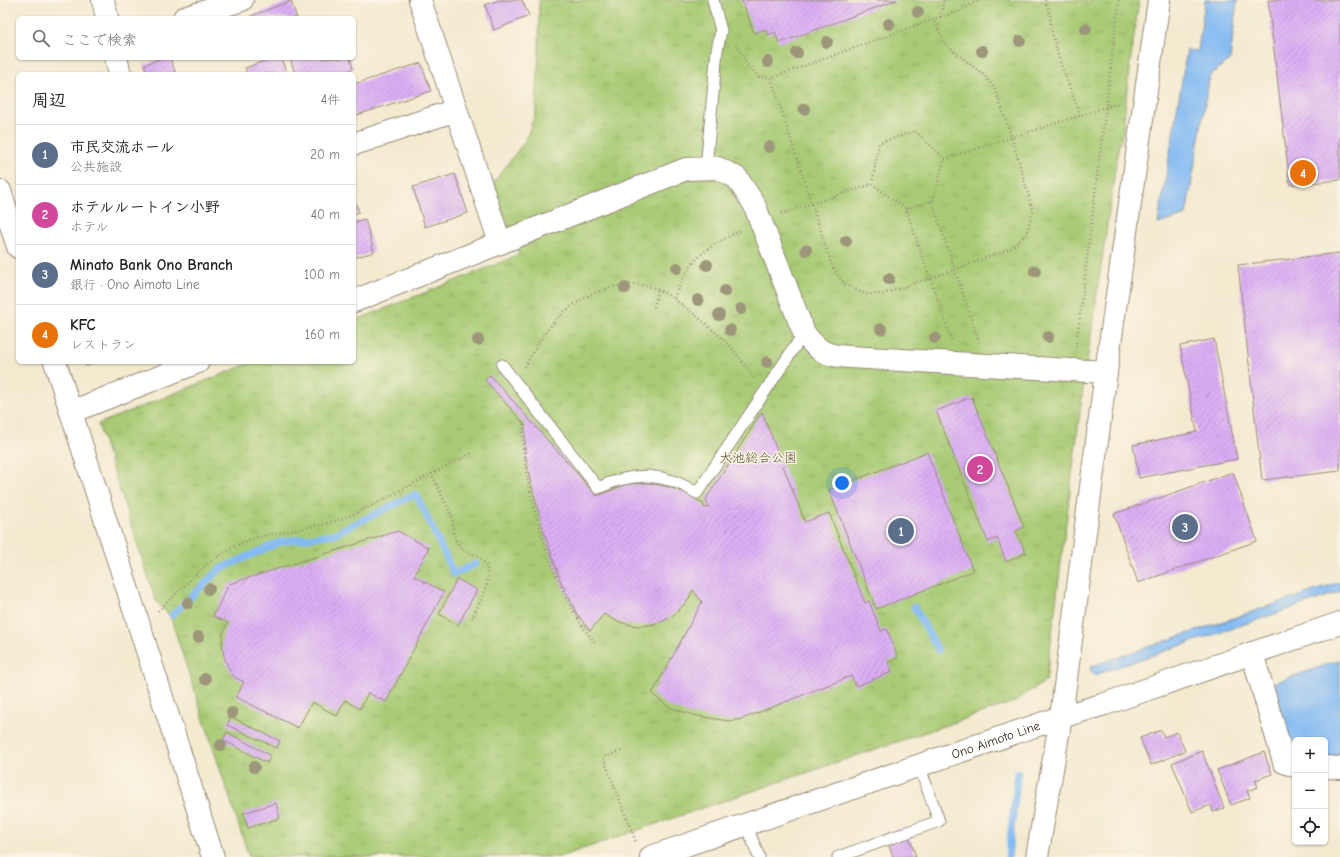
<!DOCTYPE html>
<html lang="ja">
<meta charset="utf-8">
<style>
body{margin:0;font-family:"Comic Neue","Klee One",sans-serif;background:#f2f2f2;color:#222}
.controls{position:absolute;right:12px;bottom:12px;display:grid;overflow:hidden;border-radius:6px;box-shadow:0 1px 3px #0004}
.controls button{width:36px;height:36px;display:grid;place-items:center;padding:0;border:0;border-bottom:1px solid #e0e0e0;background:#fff;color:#222;font:20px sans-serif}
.you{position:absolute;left:842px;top:483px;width:14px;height:14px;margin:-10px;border:3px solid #fff;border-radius:50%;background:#1a73e8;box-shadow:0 0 0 6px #1a73e833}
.badge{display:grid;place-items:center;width:26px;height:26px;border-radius:50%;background:#d93025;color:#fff;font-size:13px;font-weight:700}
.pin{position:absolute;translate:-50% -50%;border:2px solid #fff;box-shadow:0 1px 4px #0006}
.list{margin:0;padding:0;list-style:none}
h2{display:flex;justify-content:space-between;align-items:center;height:52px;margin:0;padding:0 16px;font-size:17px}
h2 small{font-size:13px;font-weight:400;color:#767676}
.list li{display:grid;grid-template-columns:26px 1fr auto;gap:12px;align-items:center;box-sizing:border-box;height:60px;padding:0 16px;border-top:1px solid #e0e0e0}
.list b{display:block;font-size:15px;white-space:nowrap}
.list p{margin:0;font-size:13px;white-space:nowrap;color:#767676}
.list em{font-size:13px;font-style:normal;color:#767676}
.icon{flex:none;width:22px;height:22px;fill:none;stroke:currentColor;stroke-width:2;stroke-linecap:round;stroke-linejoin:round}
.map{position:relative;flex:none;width:1340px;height:857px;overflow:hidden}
.search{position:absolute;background:#fff;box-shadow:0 1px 3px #0004;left:16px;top:16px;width:340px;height:44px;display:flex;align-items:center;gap:10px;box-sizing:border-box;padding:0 14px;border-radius:6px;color:#767676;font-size:15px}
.panel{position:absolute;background:#fff;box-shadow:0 1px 3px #0004;left:16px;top:72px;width:340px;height:292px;border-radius:6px}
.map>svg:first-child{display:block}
.park{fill:url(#park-tufts);stroke:#727a49}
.water{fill:#83baf3;stroke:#5f7288}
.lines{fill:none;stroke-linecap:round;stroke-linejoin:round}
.stream{stroke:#83baf3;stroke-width:7}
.building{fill:url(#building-hatch)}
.service-casing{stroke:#978a77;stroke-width:13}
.minor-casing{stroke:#978a77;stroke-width:24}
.tertiary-casing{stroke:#978a77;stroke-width:24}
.primary-casing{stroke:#978a77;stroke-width:24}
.path{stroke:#978a77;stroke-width:2.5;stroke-dasharray:1 3;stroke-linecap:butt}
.service{stroke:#fff;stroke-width:11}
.minor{stroke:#fff;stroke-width:22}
.tertiary{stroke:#fff;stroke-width:22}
.primary{stroke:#fff;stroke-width:22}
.tree{fill:#9d967a}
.labels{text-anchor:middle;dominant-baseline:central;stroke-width:3;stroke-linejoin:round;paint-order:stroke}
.park-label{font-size:13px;fill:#565234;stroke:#fcf5e5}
.street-label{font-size:13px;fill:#3b2a1e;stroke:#fcf5e5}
</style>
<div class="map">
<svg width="1340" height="857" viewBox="0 0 1340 857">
<defs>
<pattern id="park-tufts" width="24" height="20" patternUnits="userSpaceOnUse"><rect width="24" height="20" fill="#a9cb74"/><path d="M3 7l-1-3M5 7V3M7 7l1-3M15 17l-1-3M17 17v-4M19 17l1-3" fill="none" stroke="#92ae64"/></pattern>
<pattern id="building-hatch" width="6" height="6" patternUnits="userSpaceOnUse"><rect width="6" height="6" fill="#dcaff5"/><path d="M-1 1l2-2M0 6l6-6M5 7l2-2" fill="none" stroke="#b48fc6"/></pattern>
</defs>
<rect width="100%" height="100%" fill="#fcf5e5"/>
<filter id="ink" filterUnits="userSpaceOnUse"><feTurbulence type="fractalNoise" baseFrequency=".025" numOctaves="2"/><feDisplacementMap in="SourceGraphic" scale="8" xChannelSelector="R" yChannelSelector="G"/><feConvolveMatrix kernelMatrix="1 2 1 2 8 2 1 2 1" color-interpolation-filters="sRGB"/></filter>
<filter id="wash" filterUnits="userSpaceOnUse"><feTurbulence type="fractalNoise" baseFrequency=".012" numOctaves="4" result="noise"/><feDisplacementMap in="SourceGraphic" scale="16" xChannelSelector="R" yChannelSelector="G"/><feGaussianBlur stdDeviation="0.9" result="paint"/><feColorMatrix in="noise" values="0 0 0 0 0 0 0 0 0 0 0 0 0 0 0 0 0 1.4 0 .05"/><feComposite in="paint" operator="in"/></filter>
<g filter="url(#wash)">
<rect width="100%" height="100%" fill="#f3ead0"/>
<!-- park -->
<path class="park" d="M539,0H1139L1129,71L1122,138L1119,143L1082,396L1046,681L1027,693L1017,701L559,857H249L170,616L156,601L98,424L253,362H354V321L519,255L493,183L525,141L536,112L539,49Z"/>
<!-- water -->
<g class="water">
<path d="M1205,0H1237L1230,60L1210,75L1186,215L1158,224L1187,50L1198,51Z"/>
<path d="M1340,582V592L1094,675L1090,669L1092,666Z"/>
<path d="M1340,660V758H1325V740H1295V757H1293L1271,684Z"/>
</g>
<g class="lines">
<!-- stream -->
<g class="stream">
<path d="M914,607L938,650"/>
<path d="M172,615L220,569L280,542L334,534L416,494L454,574L476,564"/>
<path d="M1008,857L1018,773"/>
</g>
</g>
<g id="blocks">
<!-- building -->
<g class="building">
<path d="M499,0H522L529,16L494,30L485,5Z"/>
<path d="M742,0H897L779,43L775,32L768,35L766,29L754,33Z"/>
<path d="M1268,0H1340V180L1290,185Z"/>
<path d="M291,1L297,18H252L251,16Z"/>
<path d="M162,58H170L176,74H148L144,65Z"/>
<path d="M273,58H281L287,74H247L245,68Z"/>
<path d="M290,58H350L353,69L338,74H295Z"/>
<path d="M421,63L431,91L354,116V84Z"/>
<path d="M455,174L468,213L425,227L413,187Z"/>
<path d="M354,199L359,212L354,214Z"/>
<path d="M365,219L374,252L354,258V222Z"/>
<path d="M1340,253V471L1262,480L1238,265Z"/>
<path d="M1214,339L1237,459L1139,478L1133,445L1197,432L1180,346Z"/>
<path d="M85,362H97L86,366Z"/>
<path d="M490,375L597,496L626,484L648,483L669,487L687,493L703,504L705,508L709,507L706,499L762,412L805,522L829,513L865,603L869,601L881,631L887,629L898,658L888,662L892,672L856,686L851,676L742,719L728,721L693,715L669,707L652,694L702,602L693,590L688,600L680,609L671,617L661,622L649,625L637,626L626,624L614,620L604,614L590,631L577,614L561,582L544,533L530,480L525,452V425L485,380Z"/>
<path d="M972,397L1024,527L1016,531L1026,553L1006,562L997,538L988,542L936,411Z"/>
<path d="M927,452L973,571L876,609L829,490Z"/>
<path d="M1233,472L1257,541L1138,583L1114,514Z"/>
<path d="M398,531L429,548L414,576L444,592L386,702L368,693L360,709L345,700L337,716L312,702L298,728L236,697L244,682L234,677L228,667L224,656L222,643L223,633L228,623L213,616L229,584Z"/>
<path d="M457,579L477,590L458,625L439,614Z"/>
<path d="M231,717L280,741L277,748L227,725Z"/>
<path d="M1161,730L1164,737L1177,732L1185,751L1151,765L1140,738Z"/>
<path d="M227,732L271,756L267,763L223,740Z"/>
<path d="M1202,751L1224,808L1213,812L1211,805L1192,812L1172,763Z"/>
<path d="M1264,752L1272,774L1255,780L1258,787L1247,791L1250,798L1231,805L1217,770Z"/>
<path d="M276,803L280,818L248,828L243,813Z"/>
<path d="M906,827L916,857H893L885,834Z"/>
</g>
</g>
</g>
<g filter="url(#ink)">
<use href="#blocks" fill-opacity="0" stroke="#978a77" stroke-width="1"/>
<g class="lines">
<defs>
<g id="service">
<path d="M706,168L717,50L721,31L713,0"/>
<path d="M502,365L598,488C634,471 664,472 697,493L804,333"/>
<path d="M746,824L759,857"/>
<path d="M838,857L939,821L919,765"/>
</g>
<g id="minor">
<path d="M103,0L107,18"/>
<path d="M420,0L500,243"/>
<path d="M184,18L242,0"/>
<path d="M116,58L120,74"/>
<path d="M354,144L456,110"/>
<path d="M354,301L686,169L718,168L737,178L754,204L804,333C818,352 827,356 850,357L1106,372"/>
<path d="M71,412L198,362"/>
<path d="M1252,653L1284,762L1295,766"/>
<path d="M1325,767L1340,768"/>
<path d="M1037,857L1061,717"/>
</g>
<g id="tertiary">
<path d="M0,191L18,247"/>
<path d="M55,362L213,857"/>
<path d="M1061,717L1106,372L1159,0"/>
</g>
<g id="primary">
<path id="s1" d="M651,857L1061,717L1105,704L1340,623"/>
</g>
</defs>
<!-- service casing -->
<use href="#service" class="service-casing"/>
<!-- minor casing -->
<use href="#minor" class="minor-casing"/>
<!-- tertiary casing -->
<use href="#tertiary" class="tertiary-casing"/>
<!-- primary casing -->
<use href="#primary" class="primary-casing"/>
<!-- path -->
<g class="path">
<path d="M1045,0L1050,14L1051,28L1059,59L1080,115"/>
<path d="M940,17L958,12L979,0"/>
<path d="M736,44L746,63L759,77L771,78L940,17L944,0"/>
<path d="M771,78L832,266L844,284L866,294H883L954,270L1012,248L1026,234L1033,211L1012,138L995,89L985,76L946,45L933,19"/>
<path d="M945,159L1122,102"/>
<path d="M872,184L906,209L952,341"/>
<path d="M872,184L879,143L915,131L945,159"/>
<path d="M932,201L979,342"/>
<path d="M906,209L932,201L945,159"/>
<path d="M781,214L872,184"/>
<path d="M674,298C678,290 681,281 686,273C698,252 719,241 740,231"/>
<path d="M654,307L658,290"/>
<path d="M1076,347L1119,0"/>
<path d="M525,367C533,351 543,334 555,321C577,296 623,275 656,289C668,294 678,302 689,310C706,324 724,338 738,356C743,363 748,370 754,378"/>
<path d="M523,424C518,477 557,603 595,642"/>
<path d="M431,473C436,483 441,494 446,504C448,507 450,511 451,515C454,524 452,532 456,541C461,551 469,552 478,557C500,570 480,602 472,617L475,620"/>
<path d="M158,611L207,564L236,545L257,537L325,524L341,519L363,510L472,453"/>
<path d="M621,751L603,757L636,842"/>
</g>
<!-- service -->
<use href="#service" class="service"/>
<!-- minor -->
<use href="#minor" class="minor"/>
<!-- tertiary -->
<use href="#tertiary" class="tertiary"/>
<!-- primary -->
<use href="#primary" class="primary"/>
</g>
<!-- trees -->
<g class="tree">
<circle cx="918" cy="12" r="6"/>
<circle cx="889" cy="24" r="6"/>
<circle cx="1086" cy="29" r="6"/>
<circle cx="1020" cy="41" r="6"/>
<circle cx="827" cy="42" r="6"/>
<circle cx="982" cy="51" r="6"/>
<circle cx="797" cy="53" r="6"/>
<circle cx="768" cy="62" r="6"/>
<circle cx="804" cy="109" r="6"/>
<circle cx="769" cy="147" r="6"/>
<circle cx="846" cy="241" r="6"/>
<circle cx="806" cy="250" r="6"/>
<circle cx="707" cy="265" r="6"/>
<circle cx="677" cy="268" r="6"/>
<circle cx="1035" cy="271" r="6"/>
<circle cx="889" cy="279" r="6"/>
<circle cx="625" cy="288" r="6"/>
<circle cx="725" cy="291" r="6"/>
<circle cx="698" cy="300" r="6"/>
<circle cx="741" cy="309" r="6"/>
<circle cx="719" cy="315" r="6"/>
<circle cx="881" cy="329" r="6"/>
<circle cx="730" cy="330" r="6"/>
<circle cx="1048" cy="337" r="6"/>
<circle cx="935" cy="338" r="6"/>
<circle cx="478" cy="340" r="6"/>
<circle cx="767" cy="362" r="6"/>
<circle cx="209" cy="589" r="6"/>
<circle cx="188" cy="603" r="6"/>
<circle cx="198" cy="637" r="6"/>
<circle cx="205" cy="679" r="6"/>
<circle cx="232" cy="713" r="6"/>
<circle cx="221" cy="745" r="6"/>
<circle cx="254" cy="767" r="6"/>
</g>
</g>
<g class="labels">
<!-- park labels -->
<g class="park-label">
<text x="758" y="457">大池総合公園</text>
</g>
<!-- street labels -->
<g class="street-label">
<text stroke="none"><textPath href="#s1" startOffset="364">Ono Aimoto Line</textPath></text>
</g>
</g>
</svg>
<div class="controls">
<button>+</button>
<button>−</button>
<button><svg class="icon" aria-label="locate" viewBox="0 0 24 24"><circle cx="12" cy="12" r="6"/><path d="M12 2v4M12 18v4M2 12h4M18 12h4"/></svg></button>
</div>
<div class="you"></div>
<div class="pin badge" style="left:901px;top:531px;background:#5c6f8a">1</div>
<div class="pin badge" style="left:980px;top:469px;background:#d1479c">2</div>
<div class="pin badge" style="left:1185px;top:527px;background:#5c6f8a">3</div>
<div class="pin badge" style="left:1303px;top:173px;background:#e8710a">4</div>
<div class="search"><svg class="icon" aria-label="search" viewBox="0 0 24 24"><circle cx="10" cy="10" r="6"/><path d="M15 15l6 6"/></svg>ここで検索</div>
<section class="panel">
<h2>周辺<small>4件</small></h2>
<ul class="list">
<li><span class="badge" style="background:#5c6f8a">1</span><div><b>市民交流ホール</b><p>公共施設</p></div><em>20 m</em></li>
<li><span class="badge" style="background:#d1479c">2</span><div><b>ホテルルートイン小野</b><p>ホテル</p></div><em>40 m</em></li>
<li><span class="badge" style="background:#5c6f8a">3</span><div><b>Minato Bank Ono Branch</b><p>銀行 · Ono Aimoto Line</p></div><em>100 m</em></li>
<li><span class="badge" style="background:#e8710a">4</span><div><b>KFC</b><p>レストラン</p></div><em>160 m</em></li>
</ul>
</section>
</div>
